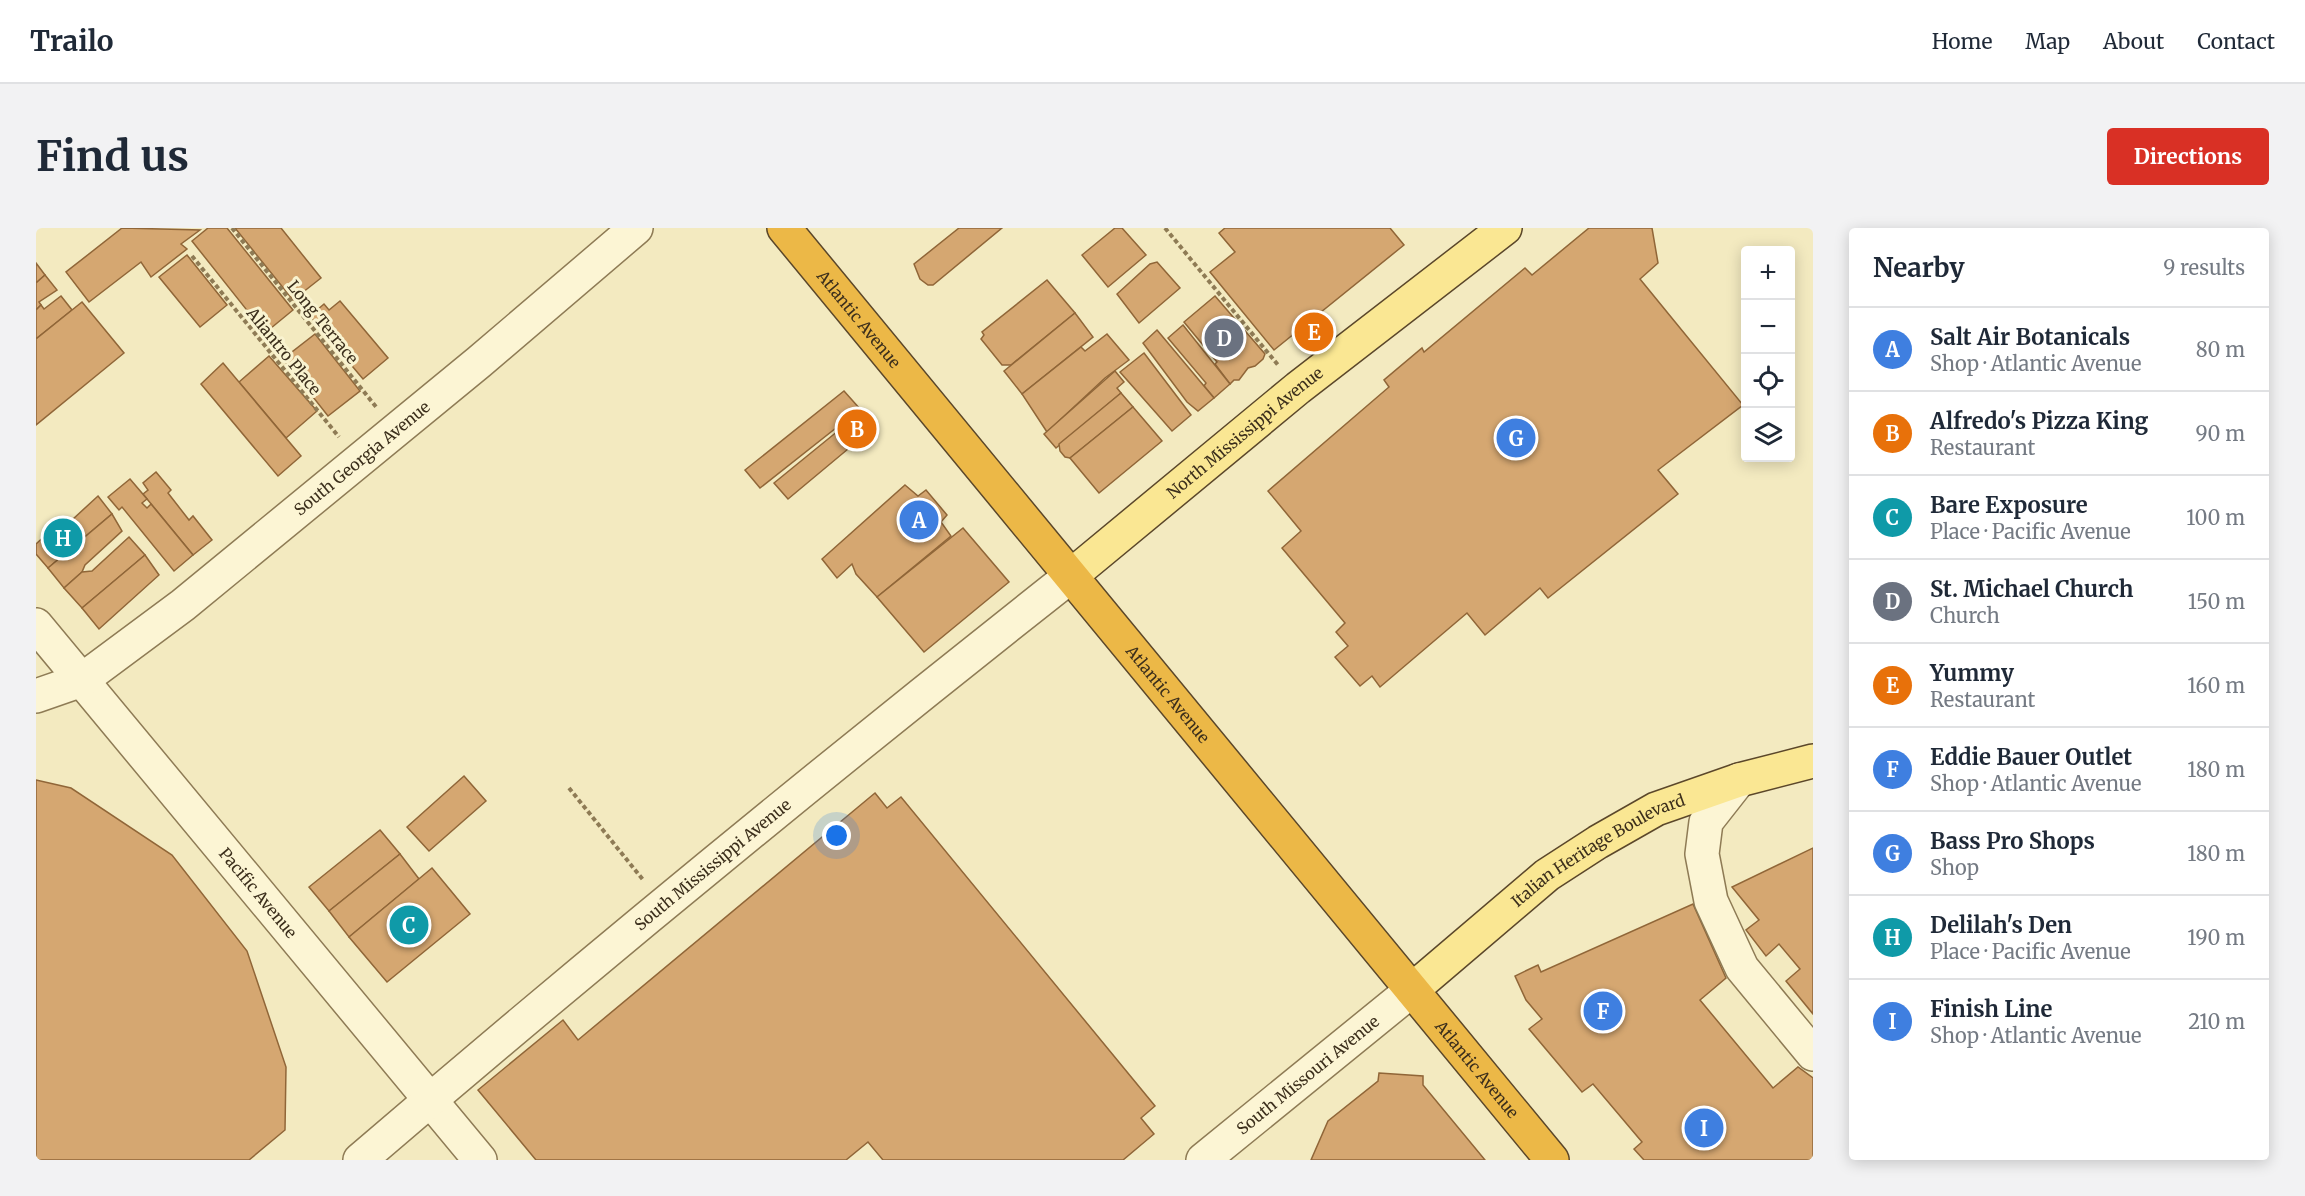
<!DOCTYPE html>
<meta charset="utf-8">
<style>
body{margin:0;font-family:Merriweather,serif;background:#f2f2f3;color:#1f2937}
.controls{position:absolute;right:18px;top:18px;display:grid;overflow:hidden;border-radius:6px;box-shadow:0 3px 15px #0003}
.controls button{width:54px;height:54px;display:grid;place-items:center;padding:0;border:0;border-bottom:2px solid #e0e1e3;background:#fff;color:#1f2937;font:30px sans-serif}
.you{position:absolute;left:801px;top:608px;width:21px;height:21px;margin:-15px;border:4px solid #fff;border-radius:50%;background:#1a73e8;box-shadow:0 0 0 9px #1a73e833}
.badge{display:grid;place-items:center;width:39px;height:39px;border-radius:50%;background:#d93025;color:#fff;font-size:20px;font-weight:700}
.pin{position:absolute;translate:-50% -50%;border:3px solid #fff;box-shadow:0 2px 6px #0006}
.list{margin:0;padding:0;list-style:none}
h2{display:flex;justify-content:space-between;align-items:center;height:78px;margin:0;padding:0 24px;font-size:26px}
h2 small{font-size:20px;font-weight:400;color:#747a83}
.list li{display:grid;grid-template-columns:39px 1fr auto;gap:18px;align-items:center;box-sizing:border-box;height:84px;padding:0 24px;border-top:2px solid #e0e1e3}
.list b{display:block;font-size:22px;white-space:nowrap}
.list p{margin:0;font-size:20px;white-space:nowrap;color:#747a83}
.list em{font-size:20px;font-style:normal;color:#747a83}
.icon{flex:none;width:33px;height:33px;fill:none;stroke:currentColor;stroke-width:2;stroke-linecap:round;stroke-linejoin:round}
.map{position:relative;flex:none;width:1777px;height:932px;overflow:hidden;border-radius:6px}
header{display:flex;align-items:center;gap:36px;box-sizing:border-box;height:84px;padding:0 30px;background:#fff;border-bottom:2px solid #e0e1e3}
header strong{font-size:28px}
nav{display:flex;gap:33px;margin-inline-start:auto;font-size:21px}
.intro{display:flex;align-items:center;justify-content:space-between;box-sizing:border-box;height:144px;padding:0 36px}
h1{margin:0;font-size:42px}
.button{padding:15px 27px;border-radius:6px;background:#d93025;color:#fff;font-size:21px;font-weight:700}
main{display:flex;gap:36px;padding:0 36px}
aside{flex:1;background:#fff;border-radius:6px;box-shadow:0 3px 15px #0003}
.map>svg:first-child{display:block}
.building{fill:#d5a771;stroke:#906638;stroke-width:1.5}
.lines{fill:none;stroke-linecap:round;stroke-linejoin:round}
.minor-casing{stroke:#8e7b55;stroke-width:36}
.major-casing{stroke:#5b472a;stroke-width:36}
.highway-casing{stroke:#5b472a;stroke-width:36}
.path{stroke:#8e7b55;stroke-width:4;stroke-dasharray:4.5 3;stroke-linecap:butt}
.minor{stroke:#fcf5d4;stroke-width:33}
.major{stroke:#fae793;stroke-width:33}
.highway{stroke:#ecb847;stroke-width:33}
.labels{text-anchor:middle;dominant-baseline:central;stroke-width:6;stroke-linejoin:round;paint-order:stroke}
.street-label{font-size:16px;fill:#3c2f1c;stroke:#f9f3d0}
</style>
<header>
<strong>Trailo</strong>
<nav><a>Home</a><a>Map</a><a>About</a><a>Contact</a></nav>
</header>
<div class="intro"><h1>Find us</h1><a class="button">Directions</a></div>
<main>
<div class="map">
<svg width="1777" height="932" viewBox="0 0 1777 932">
<rect width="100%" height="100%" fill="#f3eac0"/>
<!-- building -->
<g class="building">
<path d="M86,0L164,2L145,16L151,21L115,49L105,34L53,74L30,44Z"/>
<path d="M172,0H191L257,82L229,105L156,13Z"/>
<path d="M199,0H245L285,50L257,72Z"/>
<path d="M923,0H966L897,57H892L884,51L878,36Z"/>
<path d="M1079,0H1086L1110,27L1072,59L1046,27Z"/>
<path d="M1189,0H1354L1368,17L1238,122L1174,44L1199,24L1183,5Z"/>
<path d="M1553,0H1616L1622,35L1604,51L1707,177L1622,242L1642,266L1512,370L1504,360L1449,407L1431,385L1344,459L1336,448L1324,458L1299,429L1312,418L1300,404L1309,395L1246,320L1265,303L1232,263L1353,159L1348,152L1386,120L1388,124L1489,40L1496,47Z"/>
<path d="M151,27L191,77L164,99L123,49Z"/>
<path d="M1121,34L1144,60L1103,95L1081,66L1114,36Z"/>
<path d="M0,35L9,47L0,55Z"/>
<path d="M9,47L21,62L3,74L5,77L0,82V55Z"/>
<path d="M1011,52L1039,85L975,137H966L945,111L948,107L946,104Z"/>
<path d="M25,68L36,82L0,111V82L5,77L8,81Z"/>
<path d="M1179,68L1229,126L1227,131L1219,138L1212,140L1203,152H1198L1194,156L1179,136L1181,134L1148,94Z"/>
<path d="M304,73L352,130L327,151L274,88L288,76L293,82Z"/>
<path d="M46,74L88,125L0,197V111Z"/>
<path d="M1039,85L1057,109L986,166L968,143Z"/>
<path d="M1147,97L1194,156L1178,170L1168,158L1170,155L1132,110Z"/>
<path d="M1121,102L1178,170L1162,183L1151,174L1107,115Z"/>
<path d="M279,106L324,163L292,188L247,131Z"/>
<path d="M1071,106L1093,132L1069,150L1011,204L986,166L1045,119L1049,123Z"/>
<path d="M1108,125L1155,187L1136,203L1084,144Z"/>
<path d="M233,128L281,183L250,210L203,154Z"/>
<path d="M187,135L265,228L242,248L165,156Z"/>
<path d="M1079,143L1088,154L1081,160L1085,165L1020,220L1008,206Z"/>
<path d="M808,163L824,181L724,260L709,242Z"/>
<path d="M1085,165L1097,179L1034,230L1029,229L1024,223L1023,216Z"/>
<path d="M1097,179L1126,213L1063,265L1034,230Z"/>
<path d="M824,185L836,201L752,271L738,255Z"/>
<path d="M120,244L135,262L132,265L153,292L157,288L176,312L157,327L107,266L112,262L107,255Z"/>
<path d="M94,251L111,271L106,275L111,280L115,276L157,327L138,343L86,279L83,282L72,269Z"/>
<path d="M869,257L882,268L890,262L911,287L905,294L915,308L841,369L820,346L816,336L801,350L786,331Z"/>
<path d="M62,268L76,286L12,340L0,326V316L13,304L24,303Z"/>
<path d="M76,286L86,303L49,337L46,344L28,360L12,340Z"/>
<path d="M927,300L973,354L888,424L841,369Z"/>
<path d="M93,309L109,327L46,380L28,360L46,344L56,343Z"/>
<path d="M109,327L123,347L63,401L46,380Z"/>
<path d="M428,548L450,573L393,623L371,599Z"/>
<path d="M0,552L35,560L136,627L211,723L250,839L249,902L213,932H0Z"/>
<path d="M839,565L851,580L865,569L1119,878L1105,890L1118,906L1087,932H847L832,914L810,932H500L442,862L527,792L542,812Z"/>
<path d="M344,602L364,626L293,683L273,659Z"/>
<path d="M1777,620V786L1750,753L1764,741L1743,716L1730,728L1710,702L1723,692L1696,659Z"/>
<path d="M364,626L383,651L313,709L293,683Z"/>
<path d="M396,640L434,686L351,754L313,709Z"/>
<path d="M1657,676L1690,750L1664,772L1737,860L1762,839L1777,850V932H1608L1598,921L1606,914L1557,856L1546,864L1493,801L1506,791L1490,772L1479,748L1502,737L1505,744Z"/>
<path d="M1343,845L1387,848V857L1449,932H1275L1292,893L1342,853Z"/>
</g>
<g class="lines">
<defs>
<g id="minor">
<path id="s1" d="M0,397L444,932"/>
<path id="s2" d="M0,468L46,452L147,377L443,134L600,0"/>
<path d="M1703,552L1670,594L1666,626L1675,673L1706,740L1777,826"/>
<path id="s3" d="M324,932C557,732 795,537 1036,347"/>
<path id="s4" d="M1167,932L1376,762"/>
</g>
<g id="major">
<path id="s5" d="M1036,347L1262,160L1469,0"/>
<path id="s6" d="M1376,762L1511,647L1562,614L1620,581L1703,552L1777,533"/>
</g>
<g id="highway">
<path id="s7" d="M748,0L1516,932"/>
</g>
</defs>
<!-- minor casing -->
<use href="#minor" class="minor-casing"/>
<!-- major casing -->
<use href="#major" class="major-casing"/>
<!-- highway casing -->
<use href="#highway" class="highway-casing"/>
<!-- path -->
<g class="path">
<path d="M196,0L341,180"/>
<path d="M1129,0L1242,137"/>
<path d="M156,28L303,209"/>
<path d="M533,560L608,653"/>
</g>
<!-- minor -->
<use href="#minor" class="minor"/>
<!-- major -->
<use href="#major" class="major"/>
<!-- highway -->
<use href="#highway" class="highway"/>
</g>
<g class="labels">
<!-- street labels -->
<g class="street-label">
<text stroke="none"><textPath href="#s7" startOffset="118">Atlantic Avenue</textPath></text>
<text transform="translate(287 94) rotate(51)">Long Terrace</text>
<text transform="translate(248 123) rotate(51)">Aliantro Place</text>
<text stroke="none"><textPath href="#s5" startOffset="224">North Mississippi Avenue</textPath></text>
<text stroke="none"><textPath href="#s2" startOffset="406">South Georgia Avenue</textPath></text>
<text stroke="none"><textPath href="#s7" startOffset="604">Atlantic Avenue</textPath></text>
<text stroke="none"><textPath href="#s6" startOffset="234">Italian Heritage Boulevard</textPath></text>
<text stroke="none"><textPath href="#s3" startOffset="460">South Mississippi Avenue</textPath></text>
<text stroke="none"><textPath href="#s1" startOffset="348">Pacific Avenue</textPath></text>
<text stroke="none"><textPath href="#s7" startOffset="1090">Atlantic Avenue</textPath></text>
<text stroke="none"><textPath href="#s4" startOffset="135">South Missouri Avenue</textPath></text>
</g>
</g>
</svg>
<div class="controls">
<button>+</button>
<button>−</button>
<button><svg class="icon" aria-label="locate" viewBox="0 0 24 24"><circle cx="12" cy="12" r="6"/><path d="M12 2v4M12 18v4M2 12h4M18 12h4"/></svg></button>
<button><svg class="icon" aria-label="layers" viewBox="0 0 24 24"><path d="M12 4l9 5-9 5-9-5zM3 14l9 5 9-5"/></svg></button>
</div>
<div class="you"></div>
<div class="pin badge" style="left:883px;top:292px;background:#3f7fe0">A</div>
<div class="pin badge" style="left:821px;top:201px;background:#e8710a">B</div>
<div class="pin badge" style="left:373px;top:697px;background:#0f9aa8">C</div>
<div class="pin badge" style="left:1188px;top:110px;background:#6b7280">D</div>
<div class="pin badge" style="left:1278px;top:104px;background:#e8710a">E</div>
<div class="pin badge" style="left:1567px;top:783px;background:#3f7fe0">F</div>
<div class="pin badge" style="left:1480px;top:210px;background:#3f7fe0">G</div>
<div class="pin badge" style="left:27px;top:310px;background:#0f9aa8">H</div>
<div class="pin badge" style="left:1668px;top:900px;background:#3f7fe0">I</div>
</div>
<aside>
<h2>Nearby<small>9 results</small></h2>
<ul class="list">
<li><span class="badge" style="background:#3f7fe0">A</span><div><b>Salt Air Botanicals</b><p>Shop · Atlantic Avenue</p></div><em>80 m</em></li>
<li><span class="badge" style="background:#e8710a">B</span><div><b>Alfredo's Pizza King</b><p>Restaurant</p></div><em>90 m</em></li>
<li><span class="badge" style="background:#0f9aa8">C</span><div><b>Bare Exposure</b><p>Place · Pacific Avenue</p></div><em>100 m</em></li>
<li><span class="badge" style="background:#6b7280">D</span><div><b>St. Michael Church</b><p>Church</p></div><em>150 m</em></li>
<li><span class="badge" style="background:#e8710a">E</span><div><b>Yummy</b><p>Restaurant</p></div><em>160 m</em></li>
<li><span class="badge" style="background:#3f7fe0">F</span><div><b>Eddie Bauer Outlet</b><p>Shop · Atlantic Avenue</p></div><em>180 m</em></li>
<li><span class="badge" style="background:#3f7fe0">G</span><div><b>Bass Pro Shops</b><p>Shop</p></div><em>180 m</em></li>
<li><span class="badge" style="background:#0f9aa8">H</span><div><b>Delilah's Den</b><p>Place · Pacific Avenue</p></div><em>190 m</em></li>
<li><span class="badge" style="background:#3f7fe0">I</span><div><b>Finish Line</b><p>Shop · Atlantic Avenue</p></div><em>210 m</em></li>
</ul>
</aside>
</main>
